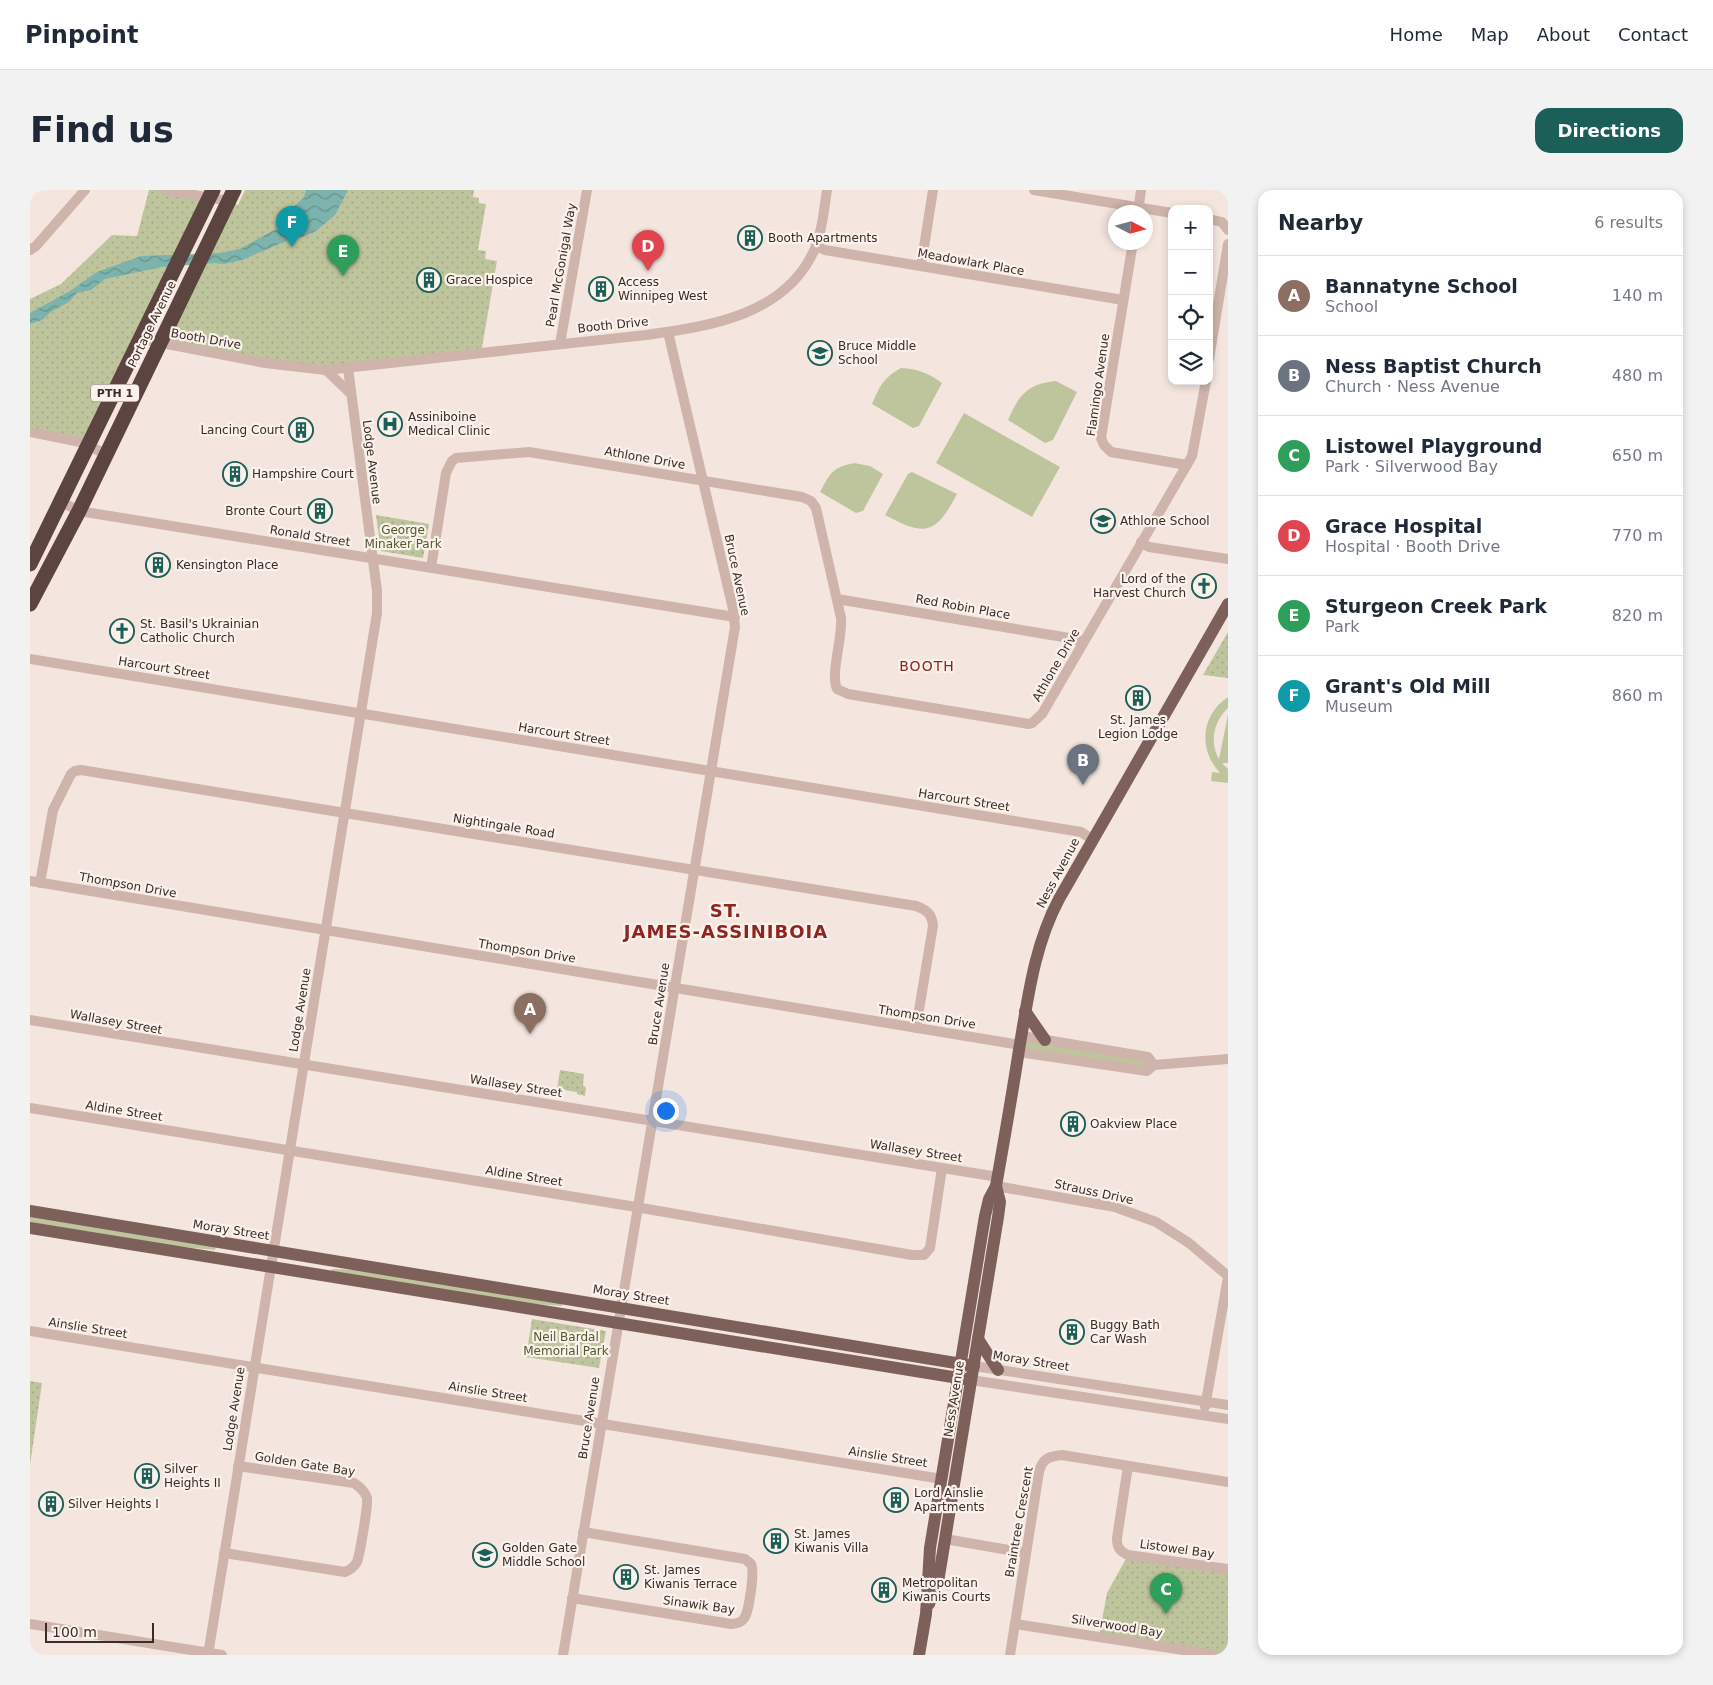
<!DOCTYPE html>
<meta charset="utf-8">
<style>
body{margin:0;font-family:"DejaVu Sans",sans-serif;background:#f2f2f3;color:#1f2937}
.controls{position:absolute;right:15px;top:15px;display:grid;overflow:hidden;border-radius:10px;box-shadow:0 2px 8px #0003}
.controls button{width:45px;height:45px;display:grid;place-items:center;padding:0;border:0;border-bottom:1px solid #e0e1e3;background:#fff;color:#1f2937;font:25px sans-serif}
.compass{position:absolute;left:1078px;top:15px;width:45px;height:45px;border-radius:50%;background:#fff;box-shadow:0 2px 8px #0003;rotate:96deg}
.scale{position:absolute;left:15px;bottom:12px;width:109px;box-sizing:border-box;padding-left:5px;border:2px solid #3a2c2a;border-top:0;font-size:14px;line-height:18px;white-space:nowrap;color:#3a2c2a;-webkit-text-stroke:4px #fbf2ec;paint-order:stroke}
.you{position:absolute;left:635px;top:920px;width:18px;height:18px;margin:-12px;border:4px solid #fff;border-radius:50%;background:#1a73e8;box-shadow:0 0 0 8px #1a73e833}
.badge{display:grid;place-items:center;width:32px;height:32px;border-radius:50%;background:#1c5f58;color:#fff;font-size:16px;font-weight:700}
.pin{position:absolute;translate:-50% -41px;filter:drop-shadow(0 1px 2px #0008)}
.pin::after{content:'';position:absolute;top:26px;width:18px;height:15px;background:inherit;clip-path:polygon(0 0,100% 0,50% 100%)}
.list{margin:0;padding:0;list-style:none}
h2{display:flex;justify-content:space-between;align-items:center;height:65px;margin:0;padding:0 20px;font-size:21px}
h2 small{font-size:16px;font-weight:400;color:#747a83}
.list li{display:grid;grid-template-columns:32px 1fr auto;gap:15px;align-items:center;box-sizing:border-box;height:80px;padding:0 20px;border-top:1px solid #e0e1e3}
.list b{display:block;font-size:19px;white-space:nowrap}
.list p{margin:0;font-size:16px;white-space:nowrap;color:#747a83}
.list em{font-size:16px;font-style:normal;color:#747a83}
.icon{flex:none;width:28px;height:28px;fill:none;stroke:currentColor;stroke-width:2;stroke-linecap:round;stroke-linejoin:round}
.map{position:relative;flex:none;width:1198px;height:1465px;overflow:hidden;border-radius:15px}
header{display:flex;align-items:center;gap:30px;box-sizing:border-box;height:70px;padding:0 25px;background:#fff;border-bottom:1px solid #e0e1e3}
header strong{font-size:24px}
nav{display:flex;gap:28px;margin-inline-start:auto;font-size:18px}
.intro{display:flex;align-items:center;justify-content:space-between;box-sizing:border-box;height:120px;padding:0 30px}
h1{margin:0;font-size:35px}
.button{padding:12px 22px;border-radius:15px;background:#1c5f58;color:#fff;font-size:18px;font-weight:700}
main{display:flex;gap:30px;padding:0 30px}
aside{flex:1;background:#fff;border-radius:15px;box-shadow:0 2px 8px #0003}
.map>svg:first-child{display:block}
.green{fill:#bec59d}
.park{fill:url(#park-dots)}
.water{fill:url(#water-waves)}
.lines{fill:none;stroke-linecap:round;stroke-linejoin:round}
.minor{stroke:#ceb4aa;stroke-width:10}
.major{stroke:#7d605a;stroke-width:12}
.highway{stroke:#5c4440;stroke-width:15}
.labels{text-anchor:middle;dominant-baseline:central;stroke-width:4.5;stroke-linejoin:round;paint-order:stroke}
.shield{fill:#fbf2ec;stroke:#746764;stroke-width:1}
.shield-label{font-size:11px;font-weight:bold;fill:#3a2c2a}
.poi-label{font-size:12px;fill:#3a2c2a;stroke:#fbf2ec;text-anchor:start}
.street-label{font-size:12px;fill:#3a2c2a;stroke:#fbf2ec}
.park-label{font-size:12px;fill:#515a2c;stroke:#fbf2ec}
.neighbourhood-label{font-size:14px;letter-spacing:1px;fill:#8e251e;stroke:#fbf2ec}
.district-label{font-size:18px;font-weight:bold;letter-spacing:1px;fill:#8e251e;stroke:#fbf2ec}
</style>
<header>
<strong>Pinpoint</strong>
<nav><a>Home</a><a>Map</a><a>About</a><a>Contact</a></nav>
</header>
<div class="intro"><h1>Find us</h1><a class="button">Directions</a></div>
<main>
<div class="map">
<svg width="1198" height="1465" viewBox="0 0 1198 1465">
<defs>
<pattern id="park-dots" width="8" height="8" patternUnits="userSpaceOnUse" patternTransform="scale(1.25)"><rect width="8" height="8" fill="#bec59d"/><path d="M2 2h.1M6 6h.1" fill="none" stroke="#a4a987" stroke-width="1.8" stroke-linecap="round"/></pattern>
<pattern id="water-waves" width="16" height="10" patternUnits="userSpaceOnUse" patternTransform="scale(1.25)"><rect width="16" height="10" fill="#7cb3ac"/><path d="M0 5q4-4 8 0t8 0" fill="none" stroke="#67928c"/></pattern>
</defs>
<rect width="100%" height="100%" fill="#f4e6df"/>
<!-- green -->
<g class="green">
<path d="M871,178C888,179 898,183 912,193L889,236L883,238L842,214C850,196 853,188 871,178Z"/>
<path d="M1026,191L1047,202L1023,250L1015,253L978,230C989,205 997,194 1026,191Z"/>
<path d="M934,223L1030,277L1002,327L906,273Z"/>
<path d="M824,273L840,276L853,284L833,321L826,323L790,302C801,282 802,278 824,273Z"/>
<path d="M882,282L927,304C905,346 894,346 855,325L878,284Z"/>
<path d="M1198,507V518C1184,531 1179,552 1189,569L1198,525V573H1192L1198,579V593L1181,591L1182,582L1190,583C1168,559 1171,525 1198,507Z"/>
<path d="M992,846L1118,867L1117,881L997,863Z"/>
<path d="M0,1026L186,1056L185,1060L153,1057L0,1032Z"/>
<path d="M302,1079L333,1080L532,1113V1116L506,1114L301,1081Z"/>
</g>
<!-- park -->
<g class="park">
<path d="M119,0H136L179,8L59,256L0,242V109L31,94L82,45L107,46Z"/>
<path d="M215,0H444L443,7L449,8V13L456,14L448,60L456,61L455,69L467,71L451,163L296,180L129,153L199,11L208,15Z"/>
<path d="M346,325L399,334L393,368L351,361Z"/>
<path d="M1198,442V488L1173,485Z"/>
<path d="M530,880L554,884L553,895L556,898L555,906L547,904V902L527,899Z"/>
<path d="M502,1129L576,1141L569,1178L496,1167Z"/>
<path d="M0,1191L12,1193L0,1275Z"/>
<path d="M1098,1365L1198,1379V1458L1194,1465H1185L1069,1446L1077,1403Z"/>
</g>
<!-- water -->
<g class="water">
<path d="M276,0H318L305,25L286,41L270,48L255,25L274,7Z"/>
<path d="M257,29L268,46L212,70L194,74L185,73L132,77L75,89L61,100L47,103L39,112L22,121L12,130L0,134V123L40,101L67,82L111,66L190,63L210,59L246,39L248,40Z"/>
</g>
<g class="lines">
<!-- minor -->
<g class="minor">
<path d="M136,0L199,11"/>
<path d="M1004,0L1142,23"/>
<path d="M1108,22L1111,0"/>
<path d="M1179,29L1192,32L1198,40"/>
<path d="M1103,52L1071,248L1074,255L1081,262L1157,275"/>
<path d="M786,56L795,60L1093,110"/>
<path d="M0,60L6,56L55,0"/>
<path d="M891,76L903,0"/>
<path d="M111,149L235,173L296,180L616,145C681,136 758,125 786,56C793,38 794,18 797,0"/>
<path d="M530,154L557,0"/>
<path d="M1179,169L1198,54"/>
<path d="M296,180L321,204"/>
<path d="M0,242L50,252L76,264"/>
<path d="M31,312L49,321L705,427"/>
<path d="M1111,352L1119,357L1198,369"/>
<path d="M401,378L416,283L422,271L426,268L499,262L772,307L781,311L786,318L811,428C813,447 800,484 807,499L818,504L999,534L1002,533L1012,524L1162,266L1176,191"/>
<path d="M807,409L1045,449L1053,452"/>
<path d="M0,469L1051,642L1062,649"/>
<path d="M0,691L990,855"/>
<path d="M10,693L23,620L41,584L45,581L51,580L886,716C897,720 902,724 903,736L886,838"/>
<path d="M0,830C322,884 645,934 968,987"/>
<path d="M992,846L1118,867L1124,875"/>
<path d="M989,862L1117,881L1124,875L1198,869"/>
<path d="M0,918L600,1016L882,1065H894L900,1058L912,978"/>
<path d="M966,996L1085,1017L1126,1032L1159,1053L1198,1086"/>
<path d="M0,1141L912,1289"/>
<path d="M944,1176L1198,1215"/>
<path d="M941,1190L1198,1229"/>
<path d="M1175,1217L1198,1087"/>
<path d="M1098,1276L1087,1348C1087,1357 1089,1361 1098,1365L1198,1379"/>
<path d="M915,1349L996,1363"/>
<path d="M194,1363L315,1382C320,1380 324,1377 327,1372C330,1363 338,1317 337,1308C335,1301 330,1297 324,1293L208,1276"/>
<path d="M542,1408L701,1434C707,1434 712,1432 715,1427C719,1419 725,1382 721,1374C720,1373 716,1370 715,1369L553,1342"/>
<path d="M0,1434L192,1465"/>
<path d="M985,1434L1185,1465"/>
<path d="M178,1465L347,423V401L318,178"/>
<path d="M533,1465L705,437L703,419L638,142"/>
<path d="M980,1465L1009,1282C1012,1269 1019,1266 1032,1265L1198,1292"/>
</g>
<!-- major -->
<g class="major">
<path d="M995,821L1015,850"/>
<path d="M0,1021L944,1176"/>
<path d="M0,1038L941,1190"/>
<path d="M948,1149L968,1180"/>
<path d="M899,1414L908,1392L968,1027L970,1012L966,996"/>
<path d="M889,1465L896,1424L900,1358L955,1026L959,1009L966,996C974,951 982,905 989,860C998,808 1004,756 1029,709L1198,414"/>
</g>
<!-- highway -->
<g class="highway">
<path d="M0,374L183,0"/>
<path d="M0,414L49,321L204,0"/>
</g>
</g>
<!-- icons -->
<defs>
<symbol id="building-ring" viewBox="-11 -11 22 22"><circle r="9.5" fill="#fbf2ec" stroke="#1c5f58" stroke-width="1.5"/><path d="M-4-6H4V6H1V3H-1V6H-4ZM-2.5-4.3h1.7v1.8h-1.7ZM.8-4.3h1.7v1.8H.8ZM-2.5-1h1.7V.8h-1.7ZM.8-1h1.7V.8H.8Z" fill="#1c5f58"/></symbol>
<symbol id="school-ring" viewBox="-11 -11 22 22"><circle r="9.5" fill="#fbf2ec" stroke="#1c5f58" stroke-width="1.5"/><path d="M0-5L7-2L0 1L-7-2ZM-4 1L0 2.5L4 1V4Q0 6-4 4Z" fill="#1c5f58"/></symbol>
<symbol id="hospital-ring" viewBox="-11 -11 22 22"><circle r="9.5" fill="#fbf2ec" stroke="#1c5f58" stroke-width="1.5"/><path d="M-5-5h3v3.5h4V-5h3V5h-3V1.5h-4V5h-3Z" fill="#1c5f58"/></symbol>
<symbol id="church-ring" viewBox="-11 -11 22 22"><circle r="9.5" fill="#fbf2ec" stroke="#1c5f58" stroke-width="1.5"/><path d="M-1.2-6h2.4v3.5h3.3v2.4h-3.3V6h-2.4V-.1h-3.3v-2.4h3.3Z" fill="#1c5f58"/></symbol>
</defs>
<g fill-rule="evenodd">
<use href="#building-ring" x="706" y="34" width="28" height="28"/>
<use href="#building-ring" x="385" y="76" width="28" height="28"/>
<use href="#building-ring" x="557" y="85" width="28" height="28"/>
<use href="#school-ring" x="776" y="149" width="28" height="28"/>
<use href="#hospital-ring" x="346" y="220" width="28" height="28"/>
<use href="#building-ring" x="257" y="226" width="28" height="28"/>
<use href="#building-ring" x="191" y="270" width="28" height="28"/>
<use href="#building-ring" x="276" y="307" width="28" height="28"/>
<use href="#school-ring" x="1059" y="317" width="28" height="28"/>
<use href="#building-ring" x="114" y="361" width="28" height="28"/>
<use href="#church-ring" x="1160" y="382" width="28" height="28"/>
<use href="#church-ring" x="78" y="427" width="28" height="28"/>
<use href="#building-ring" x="1094" y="494" width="28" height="28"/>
<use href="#building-ring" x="1029" y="920" width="28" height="28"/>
<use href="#building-ring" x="1028" y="1128" width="28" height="28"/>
<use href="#building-ring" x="103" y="1272" width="28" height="28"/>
<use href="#building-ring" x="852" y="1296" width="28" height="28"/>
<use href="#building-ring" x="7" y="1300" width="28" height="28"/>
<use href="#building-ring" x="732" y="1337" width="28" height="28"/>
<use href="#school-ring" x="441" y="1351" width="28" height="28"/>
<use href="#building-ring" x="582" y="1373" width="28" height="28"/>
<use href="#building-ring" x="840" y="1386" width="28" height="28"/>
</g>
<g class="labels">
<!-- shield labels -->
<rect class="shield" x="61" y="194.5" width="48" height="17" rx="4"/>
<g class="shield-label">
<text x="85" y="203">PTH 1</text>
</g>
<!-- poi labels -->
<g class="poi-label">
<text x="738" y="48">Booth Apartments</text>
<text x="416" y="90">Grace Hospice</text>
<text x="588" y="92">Access<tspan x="588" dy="14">Winnipeg West</tspan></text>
<text x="808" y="156">Bruce Middle<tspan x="808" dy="14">School</tspan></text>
<text x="378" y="227">Assiniboine<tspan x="378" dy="14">Medical Clinic</tspan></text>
<text x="254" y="240" text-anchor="end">Lancing Court</text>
<text x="222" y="284">Hampshire Court</text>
<text x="272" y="321" text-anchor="end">Bronte Court</text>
<text x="1090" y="331">Athlone School</text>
<text x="146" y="375">Kensington Place</text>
<text x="1156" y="389" text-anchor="end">Lord of the<tspan x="1156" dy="14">Harvest Church</tspan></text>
<text x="110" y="434">St. Basil's Ukrainian<tspan x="110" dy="14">Catholic Church</tspan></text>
<text x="1108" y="530" text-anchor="middle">St. James<tspan x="1108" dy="14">Legion Lodge</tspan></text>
<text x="1060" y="934">Oakview Place</text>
<text x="1060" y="1135">Buggy Bath<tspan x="1060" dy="14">Car Wash</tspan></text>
<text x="134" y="1279">Silver<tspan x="134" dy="14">Heights II</tspan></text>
<text x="884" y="1303">Lord Ainslie<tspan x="884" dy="14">Apartments</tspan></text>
<text x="38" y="1314">Silver Heights I</text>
<text x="764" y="1344">St. James<tspan x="764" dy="14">Kiwanis Villa</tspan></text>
<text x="472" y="1358">Golden Gate<tspan x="472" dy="14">Middle School</tspan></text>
<text x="614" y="1380">St. James<tspan x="614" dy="14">Kiwanis Terrace</tspan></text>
<text x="872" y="1393">Metropolitan<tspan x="872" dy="14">Kiwanis Courts</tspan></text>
</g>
<!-- street labels -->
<g class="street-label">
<text transform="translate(941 72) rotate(10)">Meadowlark Place</text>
<text transform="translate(531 75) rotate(-80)">Pearl McGonigal Way</text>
<text transform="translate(122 134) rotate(-64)">Portage Avenue</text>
<text transform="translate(583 135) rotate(-6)">Booth Drive</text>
<text transform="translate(176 149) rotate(10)">Booth Drive</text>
<text transform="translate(1068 195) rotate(-82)">Flamingo Avenue</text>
<text transform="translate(615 268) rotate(10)">Athlone Drive</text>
<text transform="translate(342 272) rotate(83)">Lodge Avenue</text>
<text transform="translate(280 346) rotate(9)">Ronald Street</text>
<text transform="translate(707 385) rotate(78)">Bruce Avenue</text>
<text transform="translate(933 417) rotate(10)">Red Robin Place</text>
<text transform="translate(1026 475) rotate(-60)">Athlone Drive</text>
<text transform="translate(134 478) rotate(9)">Harcourt Street</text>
<text transform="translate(534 544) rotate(9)">Harcourt Street</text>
<text transform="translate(934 610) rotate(9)">Harcourt Street</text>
<text transform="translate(474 636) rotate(9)">Nightingale Road</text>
<text transform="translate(1028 683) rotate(-62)">Ness Avenue</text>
<text transform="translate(98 695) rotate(10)">Thompson Drive</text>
<text transform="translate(497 761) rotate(9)">Thompson Drive</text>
<text transform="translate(629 814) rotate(-81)">Bruce Avenue</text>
<text transform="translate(270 820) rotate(-81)">Lodge Avenue</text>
<text transform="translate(897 827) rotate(9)">Thompson Drive</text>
<text transform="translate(86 832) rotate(10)">Wallasey Street</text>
<text transform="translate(486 896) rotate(9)">Wallasey Street</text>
<text transform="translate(94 921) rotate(9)">Aldine Street</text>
<text transform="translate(886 961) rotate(9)">Wallasey Street</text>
<text transform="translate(494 986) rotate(9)">Aldine Street</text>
<text transform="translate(1064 1002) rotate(12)">Strauss Drive</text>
<text transform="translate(201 1040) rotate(9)">Moray Street</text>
<text transform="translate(601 1105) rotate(9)">Moray Street</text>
<text transform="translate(58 1138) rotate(9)">Ainslie Street</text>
<text transform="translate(1001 1171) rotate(9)">Moray Street</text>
<text transform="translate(458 1202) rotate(9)">Ainslie Street</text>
<text transform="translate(924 1209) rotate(-81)">Ness Avenue</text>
<text transform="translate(204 1219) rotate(-81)">Lodge Avenue</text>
<text transform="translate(559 1228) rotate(-81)">Bruce Avenue</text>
<text transform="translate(858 1267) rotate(9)">Ainslie Street</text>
<text transform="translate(275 1274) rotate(9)">Golden Gate Bay</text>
<text transform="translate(989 1332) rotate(-80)">Braintree Crescent</text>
<text transform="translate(1147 1359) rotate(8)">Listowel Bay</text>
<text transform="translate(669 1415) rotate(8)">Sinawik Bay</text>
<text transform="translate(1087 1436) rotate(9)">Silverwood Bay</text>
</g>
<!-- park labels -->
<g class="park-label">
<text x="373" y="340">George<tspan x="373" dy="14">Minaker Park</tspan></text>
<text x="536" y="1147">Neil Bardal<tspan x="536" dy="14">Memorial Park</tspan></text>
</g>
<!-- neighbourhood labels -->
<g class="neighbourhood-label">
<text x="897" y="476">BOOTH</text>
</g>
<!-- district labels -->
<g class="district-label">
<text x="696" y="720">ST.<tspan x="696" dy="21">JAMES-ASSINIBOIA</tspan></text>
</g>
</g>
</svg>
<div class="controls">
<button>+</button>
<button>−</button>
<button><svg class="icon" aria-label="locate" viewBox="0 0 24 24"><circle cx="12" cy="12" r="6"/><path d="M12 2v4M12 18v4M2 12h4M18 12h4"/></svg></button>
<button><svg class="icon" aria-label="layers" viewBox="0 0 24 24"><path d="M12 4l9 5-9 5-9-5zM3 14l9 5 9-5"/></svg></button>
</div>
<svg class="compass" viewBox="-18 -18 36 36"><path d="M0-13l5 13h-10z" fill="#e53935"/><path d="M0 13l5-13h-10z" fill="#747a83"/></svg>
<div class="scale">100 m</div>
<div class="you"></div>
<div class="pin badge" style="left:500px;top:844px;background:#8d6e63">A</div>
<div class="pin badge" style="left:1053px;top:595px;background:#6b7280">B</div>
<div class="pin badge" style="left:1136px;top:1424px;background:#2e9e5b">C</div>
<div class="pin badge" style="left:618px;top:81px;background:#e0444e">D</div>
<div class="pin badge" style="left:313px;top:86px;background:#2e9e5b">E</div>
<div class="pin badge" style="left:262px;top:57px;background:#0f9aa8">F</div>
</div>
<aside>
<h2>Nearby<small>6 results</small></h2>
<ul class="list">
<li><span class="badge" style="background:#8d6e63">A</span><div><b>Bannatyne School</b><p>School</p></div><em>140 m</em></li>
<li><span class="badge" style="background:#6b7280">B</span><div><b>Ness Baptist Church</b><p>Church · Ness Avenue</p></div><em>480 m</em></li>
<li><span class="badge" style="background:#2e9e5b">C</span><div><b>Listowel Playground</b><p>Park · Silverwood Bay</p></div><em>650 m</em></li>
<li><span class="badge" style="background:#e0444e">D</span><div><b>Grace Hospital</b><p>Hospital · Booth Drive</p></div><em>770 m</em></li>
<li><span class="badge" style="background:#2e9e5b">E</span><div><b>Sturgeon Creek Park</b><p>Park</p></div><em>820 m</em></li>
<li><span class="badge" style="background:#0f9aa8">F</span><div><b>Grant's Old Mill</b><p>Museum</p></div><em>860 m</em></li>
</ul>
</aside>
</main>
